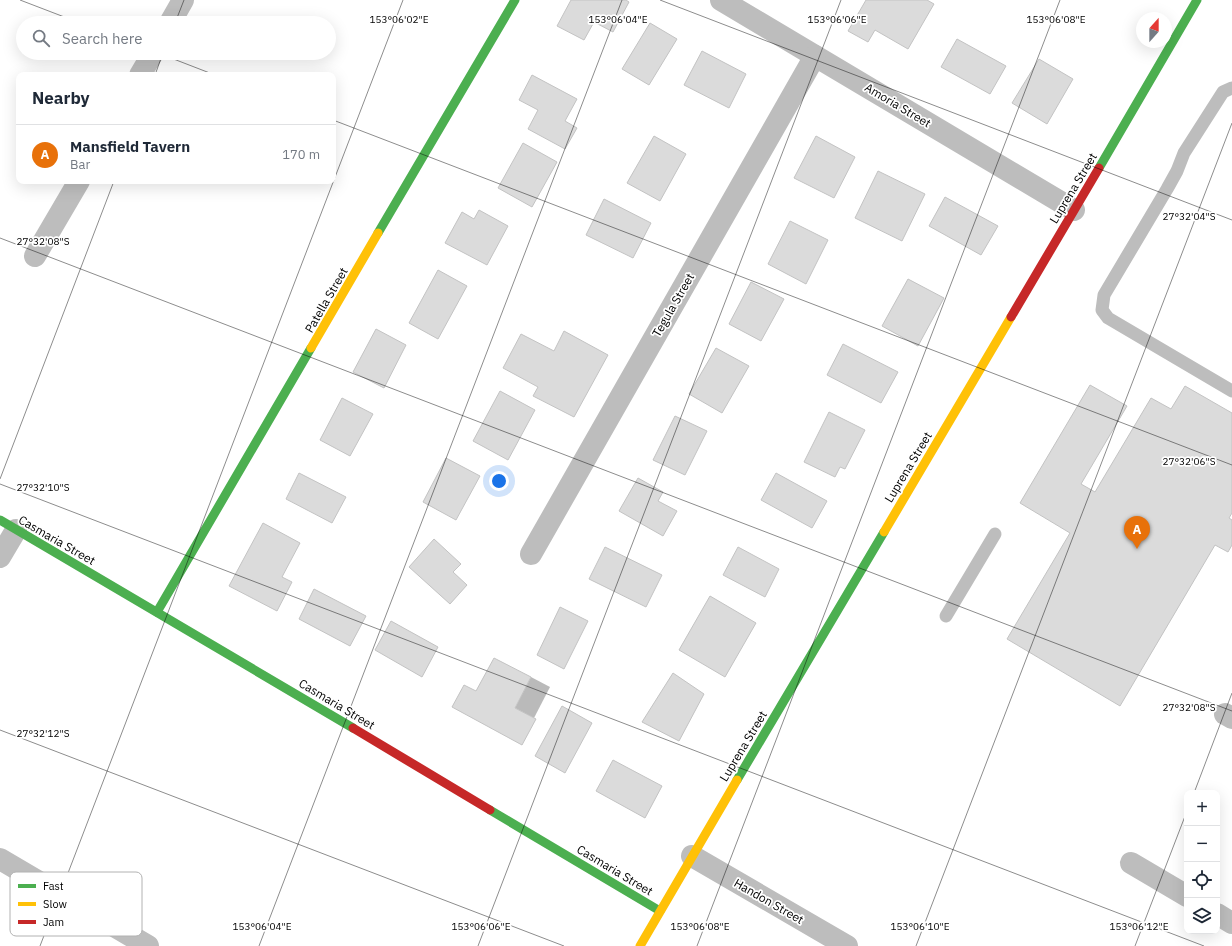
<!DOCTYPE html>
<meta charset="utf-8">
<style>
body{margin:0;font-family:"IBM Plex Sans",sans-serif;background:#f2f2f3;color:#1f2937}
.controls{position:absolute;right:12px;bottom:12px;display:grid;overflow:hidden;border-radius:8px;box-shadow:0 4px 16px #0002}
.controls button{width:36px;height:36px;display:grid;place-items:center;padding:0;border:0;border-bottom:1px solid #e0e1e3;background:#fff;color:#1f2937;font:20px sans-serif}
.compass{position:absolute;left:1136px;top:12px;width:36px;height:36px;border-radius:50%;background:#fff;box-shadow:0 4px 16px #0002;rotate:21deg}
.you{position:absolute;left:499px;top:481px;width:14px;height:14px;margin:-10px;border:3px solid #fff;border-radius:50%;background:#1a73e8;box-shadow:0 0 0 6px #1a73e833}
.badge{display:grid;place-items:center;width:26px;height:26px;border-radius:50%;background:#111827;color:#fff;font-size:13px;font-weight:700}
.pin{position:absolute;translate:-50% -33px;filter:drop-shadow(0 1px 2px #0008)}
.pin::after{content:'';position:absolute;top:21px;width:14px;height:12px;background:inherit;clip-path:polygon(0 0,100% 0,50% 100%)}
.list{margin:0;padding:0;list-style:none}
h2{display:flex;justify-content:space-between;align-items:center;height:52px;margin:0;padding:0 16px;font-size:17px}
h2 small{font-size:13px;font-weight:400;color:#747a83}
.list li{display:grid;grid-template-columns:26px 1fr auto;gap:12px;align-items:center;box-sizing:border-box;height:60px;padding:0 16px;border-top:1px solid #e0e1e3}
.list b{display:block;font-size:15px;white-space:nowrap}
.list p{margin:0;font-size:13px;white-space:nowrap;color:#747a83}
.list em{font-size:13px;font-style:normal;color:#747a83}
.icon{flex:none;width:22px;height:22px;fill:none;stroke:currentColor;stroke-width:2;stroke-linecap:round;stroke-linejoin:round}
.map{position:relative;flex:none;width:1232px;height:946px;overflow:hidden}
.search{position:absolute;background:#fff;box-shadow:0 4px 16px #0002;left:16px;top:16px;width:320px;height:44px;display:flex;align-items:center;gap:10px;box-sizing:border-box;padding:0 14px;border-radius:22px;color:#747a83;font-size:15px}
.panel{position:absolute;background:#fff;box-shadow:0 4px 16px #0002;left:16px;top:72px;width:320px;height:112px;border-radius:8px}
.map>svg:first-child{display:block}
.water{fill:#bababa}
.building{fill:#dbdbdb;stroke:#c3c3c3}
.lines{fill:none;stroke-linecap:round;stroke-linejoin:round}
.lane{stroke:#bdbdbd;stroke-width:13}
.street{stroke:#bdbdbd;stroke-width:22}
.fast{stroke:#4caf50;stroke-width:9}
.slow{stroke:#ffc107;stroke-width:9}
.jam{stroke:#c62828;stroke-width:9}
.ticks{fill:none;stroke:#000;stroke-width:1;stroke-opacity:0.45}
.labels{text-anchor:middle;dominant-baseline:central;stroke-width:3.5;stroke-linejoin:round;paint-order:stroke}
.street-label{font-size:12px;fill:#000;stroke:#fff}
.key{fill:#fff;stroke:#b2b2b2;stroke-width:1}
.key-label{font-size:11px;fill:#000}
.ticks-label{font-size:10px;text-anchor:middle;fill:#000;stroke:#fff;stroke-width:3.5;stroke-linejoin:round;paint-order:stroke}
</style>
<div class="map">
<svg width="1232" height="946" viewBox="0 0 1232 946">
<rect width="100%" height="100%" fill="#fff"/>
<!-- water -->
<path class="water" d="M531,677L550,687L534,718L515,708Z"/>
<!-- building -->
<g class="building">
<path d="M571,0H626L629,2L613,32L594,22L584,40L557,26Z"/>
<path d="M866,0H927L934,4L908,49L875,30L868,42L848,31Z"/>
<path d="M650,23L677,39L649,85L622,69Z"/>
<path d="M957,39L1006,66L990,94L941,67Z"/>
<path d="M702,51L746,74L729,108L684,85Z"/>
<path d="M1039,59L1073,79L1047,124L1012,103Z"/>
<path d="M532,75L577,99L565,121L577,128L565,149L528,129L538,110L519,100Z"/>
<path d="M654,136L686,154L660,201L627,183Z"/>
<path d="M816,136L855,157L834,198L794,178Z"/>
<path d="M523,143L557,162L532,207L498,188Z"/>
<path d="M878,171L925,194L902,241L855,218Z"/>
<path d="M945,197L998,226L981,255L929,226Z"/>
<path d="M604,199L651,223L633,258L586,235Z"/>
<path d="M479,210L508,226L487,265L445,243L462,212L474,219Z"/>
<path d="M790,221L828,240L806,284L768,264Z"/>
<path d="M438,270L467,286L438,339L409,323Z"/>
<path d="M908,279L944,298L918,346L882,326Z"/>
<path d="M751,282L784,299L761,341L729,324Z"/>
<path d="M376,329L406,345L384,388L353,372Z"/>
<path d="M564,331L608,355L574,417L533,396L538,387L503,368L521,334L554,351Z"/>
<path d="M843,344L898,372L881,403L827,375Z"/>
<path d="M716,348L749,366L722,413L689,394Z"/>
<path d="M1090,385L1127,406L1081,484L1095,492L1151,398L1171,409L1185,386L1232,413V513L1229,518L1232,520V545L1228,552L1215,545L1120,706L1007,639L1070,533L1020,503Z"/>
<path d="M500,391L535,410L508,460L473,441Z"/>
<path d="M342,398L373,414L350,456L320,440Z"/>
<path d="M829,412L865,430L845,469L840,467L835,477L804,462Z"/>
<path d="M675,416L707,431L685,475L653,460Z"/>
<path d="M446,458L480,476L456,520L423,502Z"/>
<path d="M299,473L346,497L332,523L286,499Z"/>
<path d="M776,473L827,501L812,528L761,500Z"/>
<path d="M638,478L663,492L658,501L677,511L663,536L619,511Z"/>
<path d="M263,523L300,543L282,577L292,582L277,611L229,586Z"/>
<path d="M434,539L461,564L453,572L467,585L450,604L409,567Z"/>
<path d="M605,547L662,575L646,607L589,579Z"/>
<path d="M738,547L779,569L765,597L723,575Z"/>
<path d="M314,589L366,616L350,646L299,619Z"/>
<path d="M710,596L756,623L725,677L679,650Z"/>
<path d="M560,607L588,621L564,669L537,655Z"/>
<path d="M391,621L438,647L422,677L375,650Z"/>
<path d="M494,658L531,677L515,708L536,719L522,745L452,707L464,685L476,691Z"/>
<path d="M673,673L704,694L679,741L642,722Z"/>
<path d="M562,706L592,723L565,773L535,756Z"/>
<path d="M613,760L662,786L645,818L596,791Z"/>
</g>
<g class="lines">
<!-- lane -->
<g class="lane">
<path d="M1232,88L1223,92L1184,153L1177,171L1167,189L1104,295L1102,310L1108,318L1232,391"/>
<path d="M946,616L995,534"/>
</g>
<!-- street -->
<g class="street">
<path d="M721,0L1074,210"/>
<path d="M170,23L183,0"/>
<path d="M140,75L153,53"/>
<path d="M35,256L79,181"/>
<path d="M531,554L815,56"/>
<path d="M0,557L16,530"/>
<path d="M1225,714L1232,718"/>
<path d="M692,856L847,946"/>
<path d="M0,859L148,946"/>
<path d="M1131,863L1187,896"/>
<path d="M1217,914L1232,923"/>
</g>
<!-- fast -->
<g class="fast">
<path d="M1099,168L1197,0"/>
<path d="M378,233L515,0"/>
<path d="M0,520L353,728"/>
<path d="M157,612L311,348"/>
<path d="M737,780L884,532"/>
<path d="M490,810L660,911"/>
</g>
<!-- slow -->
<g class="slow">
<path d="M311,348L378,233"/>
<path d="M884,532L1011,317"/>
<path d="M640,946L737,780"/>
</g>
<!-- jam -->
<g class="jam">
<path d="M1011,317L1099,168"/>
<path d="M353,728L490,810"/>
</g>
</g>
<!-- ticks -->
<path class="ticks" d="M20,0L80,23M660,0L1232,220M175,23L184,0M158,53L215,75M155,75L163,53M333,120L1232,465M0,238L1232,711M0,479L114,181M0,484L1204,946M0,730L564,946M1194,793L1232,693M40,946L403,0M259,946L622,0M478,946L841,0M697,946L1060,0M916,946L1232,123M1135,946L1187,811"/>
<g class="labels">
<!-- street labels -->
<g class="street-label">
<text transform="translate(898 105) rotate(31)">Amoria Street</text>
<text transform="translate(1073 188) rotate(-59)">Luprena Street</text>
<text transform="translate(326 300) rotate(-60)">Patella Street</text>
<text transform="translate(673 305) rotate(-60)">Tegula Street</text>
<text transform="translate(908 467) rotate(-59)">Luprena Street</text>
<text transform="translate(57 540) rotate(30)">Casmaria Street</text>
<text transform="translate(337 704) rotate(31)">Casmaria Street</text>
<text transform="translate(743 746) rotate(-59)">Luprena Street</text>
<text transform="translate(615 870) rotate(31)">Casmaria Street</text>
<text transform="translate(769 901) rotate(30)">Handon Street</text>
</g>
</g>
<!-- legend -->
<rect x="10" y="872" width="132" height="64" rx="6" class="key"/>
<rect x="18" y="884" width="18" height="4" fill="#4caf50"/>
<rect x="18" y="902" width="18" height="4" fill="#ffc107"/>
<rect x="18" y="920" width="18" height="4" fill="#c62828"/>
<g class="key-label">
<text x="43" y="890">Fast</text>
<text x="43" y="908">Slow</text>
<text x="43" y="926">Jam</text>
</g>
<g class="ticks-label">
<text x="399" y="23">153°06'02"E</text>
<text x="618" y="23">153°06'04"E</text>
<text x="837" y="23">153°06'06"E</text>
<text x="1056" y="23">153°06'08"E</text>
<text x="1189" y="220">27°32'04"S</text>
<text x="43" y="245">27°32'08"S</text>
<text x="1189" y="465">27°32'06"S</text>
<text x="43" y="491">27°32'10"S</text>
<text x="1189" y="711">27°32'08"S</text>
<text x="43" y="737">27°32'12"S</text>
<text x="262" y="930">153°06'04"E</text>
<text x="481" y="930">153°06'06"E</text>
<text x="700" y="930">153°06'08"E</text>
<text x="920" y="930">153°06'10"E</text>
<text x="1139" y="930">153°06'12"E</text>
</g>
</svg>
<div class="controls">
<button>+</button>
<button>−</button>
<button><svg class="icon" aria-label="locate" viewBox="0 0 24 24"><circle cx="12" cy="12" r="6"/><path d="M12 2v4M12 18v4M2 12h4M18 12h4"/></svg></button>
<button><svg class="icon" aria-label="layers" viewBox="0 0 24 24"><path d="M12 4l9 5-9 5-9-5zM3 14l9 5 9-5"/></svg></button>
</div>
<svg class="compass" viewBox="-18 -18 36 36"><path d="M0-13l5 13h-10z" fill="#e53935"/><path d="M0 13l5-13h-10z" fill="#747a83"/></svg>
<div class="you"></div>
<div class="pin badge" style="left:1137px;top:549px;background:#e8710a">A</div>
<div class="search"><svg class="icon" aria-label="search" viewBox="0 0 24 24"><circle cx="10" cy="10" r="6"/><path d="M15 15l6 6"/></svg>Search here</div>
<section class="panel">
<h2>Nearby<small></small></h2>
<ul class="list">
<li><span class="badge" style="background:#e8710a">A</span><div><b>Mansfield Tavern</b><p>Bar</p></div><em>170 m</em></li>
</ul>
</section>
</div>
